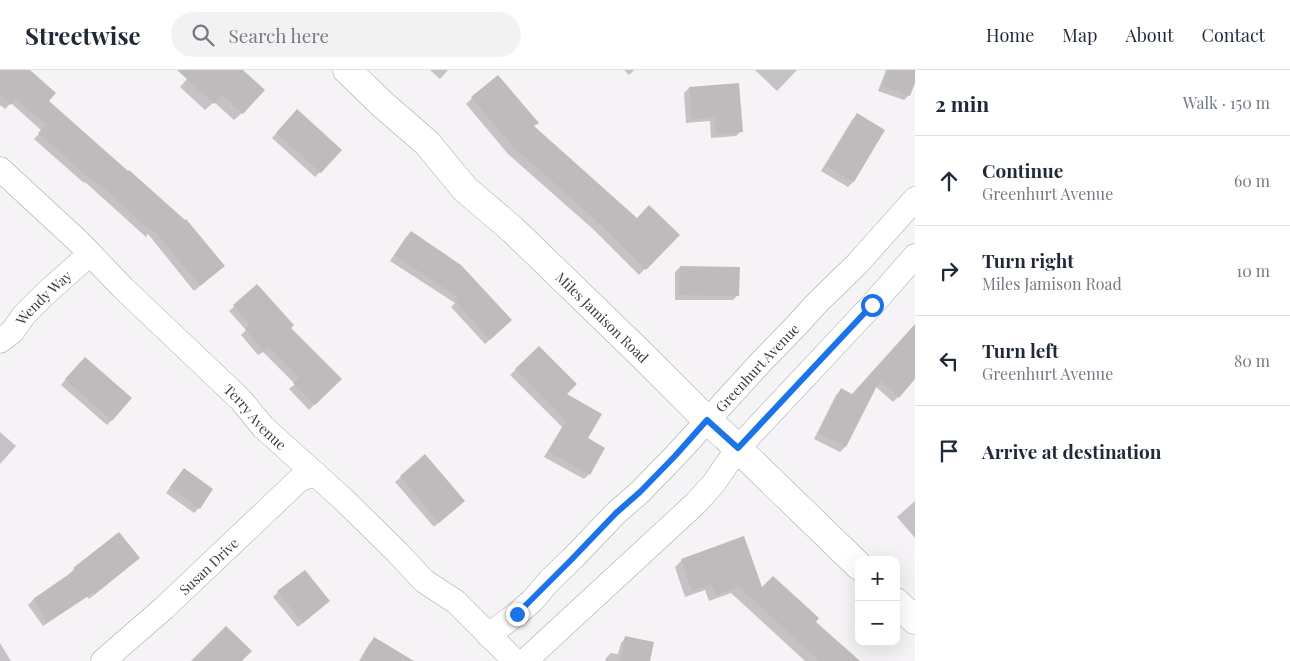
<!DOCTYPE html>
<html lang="en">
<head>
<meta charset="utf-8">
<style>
  :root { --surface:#fff; --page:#f2f2f3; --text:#1f2937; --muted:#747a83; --line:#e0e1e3 }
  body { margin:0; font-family:"Playfair Display",serif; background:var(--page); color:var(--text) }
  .controls { position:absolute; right:15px; bottom:15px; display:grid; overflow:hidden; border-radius:10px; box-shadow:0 5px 20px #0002 }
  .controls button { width:45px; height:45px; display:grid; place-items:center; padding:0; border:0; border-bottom:1px solid var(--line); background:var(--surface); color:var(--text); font:25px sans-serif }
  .stop { position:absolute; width:15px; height:15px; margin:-11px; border:4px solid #1a73e8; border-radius:50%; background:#fff }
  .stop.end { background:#1a73e8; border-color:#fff; box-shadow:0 1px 5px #0008 }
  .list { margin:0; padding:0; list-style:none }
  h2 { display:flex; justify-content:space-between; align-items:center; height:65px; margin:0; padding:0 20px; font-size:21px }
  h2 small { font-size:16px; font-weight:400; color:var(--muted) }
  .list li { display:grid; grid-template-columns:32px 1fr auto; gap:15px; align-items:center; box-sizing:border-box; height:90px; padding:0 20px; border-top:1px solid var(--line) }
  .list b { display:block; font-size:19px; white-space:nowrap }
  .list p { margin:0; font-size:16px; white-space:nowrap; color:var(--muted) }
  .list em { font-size:16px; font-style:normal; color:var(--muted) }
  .icon { flex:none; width:28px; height:28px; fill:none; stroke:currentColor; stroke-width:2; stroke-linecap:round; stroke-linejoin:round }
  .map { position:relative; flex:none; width:915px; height:591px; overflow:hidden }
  header { display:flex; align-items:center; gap:30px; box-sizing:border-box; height:70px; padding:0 25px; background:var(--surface); border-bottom:1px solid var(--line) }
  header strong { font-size:24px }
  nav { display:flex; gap:28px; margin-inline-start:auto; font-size:18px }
  .search { width:350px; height:45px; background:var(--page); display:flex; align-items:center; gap:12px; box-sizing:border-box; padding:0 18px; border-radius:28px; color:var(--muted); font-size:19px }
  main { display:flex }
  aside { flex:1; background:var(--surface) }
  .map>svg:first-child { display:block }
  .shadow { fill:#0003 }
  .building { fill:#bfbbbd }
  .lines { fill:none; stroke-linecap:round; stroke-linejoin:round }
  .minor-casing { stroke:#a8a6a9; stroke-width:25 }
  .secondary-casing { stroke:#a8a6a9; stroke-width:29 }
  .minor { stroke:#fff; stroke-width:24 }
  .secondary { stroke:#fff; stroke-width:28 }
  .route { stroke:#1a73e8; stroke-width:6 }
  .labels { text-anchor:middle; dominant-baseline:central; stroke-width:4; stroke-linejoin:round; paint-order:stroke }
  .street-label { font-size:14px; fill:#3b3a3b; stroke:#fff }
</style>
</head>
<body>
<header>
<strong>Streetwise</strong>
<div class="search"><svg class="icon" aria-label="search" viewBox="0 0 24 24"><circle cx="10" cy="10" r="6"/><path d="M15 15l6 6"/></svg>Search here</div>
<nav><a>Home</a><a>Map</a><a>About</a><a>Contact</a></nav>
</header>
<main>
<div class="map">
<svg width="915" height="591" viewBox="0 0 915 591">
  <rect width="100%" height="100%" fill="#f6f3f6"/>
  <g class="shadow">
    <polygon points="0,0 28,0 47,31 218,201 194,221 148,164 146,167 85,112 84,113 34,69 42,61 11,33 5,39 0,35"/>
    <polygon points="195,0 241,0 242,43 234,50 214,32 205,40 180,17"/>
    <polygon points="430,0 448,0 440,9"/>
    <polygon points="624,0 634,0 629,5"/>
    <polygon points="755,0 797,0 777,21"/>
    <polygon points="886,0 915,0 915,9 909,25 904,30 878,21"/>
    <polygon points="689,18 741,61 736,66 711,68 710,51 686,53 684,23"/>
    <polygon points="472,28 533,57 637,149 678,165 639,205 594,160 508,84 466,34"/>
    <polygon points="857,45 883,60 853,112 848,117 821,101 852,50"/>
    <polygon points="292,46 320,102 315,107 272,68"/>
    <polygon points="411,162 506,255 485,274 451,237 455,233 390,191 406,167"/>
    <polygon points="680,197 738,225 733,230 675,230 675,202"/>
    <polygon points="257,216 289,258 340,309 309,340 289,319 295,314 263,282 258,285 241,265 246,260 229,241"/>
    <polygon points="915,256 915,307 898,327 893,332 875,316 845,377 840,382 814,369 836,325 841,320 852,325"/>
    <polygon points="539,277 565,325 586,369 589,404 584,409 544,387 562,357 510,305"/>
    <polygon points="80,293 112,350 107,355 61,315"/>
    <polygon points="0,362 16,376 0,394"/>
    <polygon points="425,386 458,436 434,457 395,412"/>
    <polygon points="179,405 199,438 194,443 166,423"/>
    <polygon points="915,431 915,468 897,447"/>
    <polygon points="682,490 762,519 814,552 858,591 805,591 731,523 709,531 705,520 685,527 675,497"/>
    <polygon points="133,493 89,529 87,527 43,556 28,535 33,530 70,505 69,504 74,499"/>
    <polygon points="278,522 329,531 298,557 273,527"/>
    <polygon points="626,567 649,591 605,591 606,588 611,583 618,584 621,573"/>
    <polygon points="374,569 404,591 359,591 369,574"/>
    <polygon points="0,573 11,591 0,591"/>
  </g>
  <g class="building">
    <polygon points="0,0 30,0 56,23 49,31 128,101 129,100 185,150 186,149 225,196 200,216 154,160 152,162 91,107 90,109 38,63 46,55 16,29 11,35 0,25"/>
    <polygon points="177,0 243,0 265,20 243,44 222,25 214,34"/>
    <polygon points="888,0 915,0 915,13 910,26 882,16"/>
    <polygon points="498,5 539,53 534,56 637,148 649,135 680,165 646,200 587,142 514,78 471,27"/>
    <polygon points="739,13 743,62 716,64 715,47 691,49 689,17"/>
    <polygon points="297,39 342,80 321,103 276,63"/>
    <polygon points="857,43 885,60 854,112 826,96"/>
    <polygon points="411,161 461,195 512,250 490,270 455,231 459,228 394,185"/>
    <polygon points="680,196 740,197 739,226 679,225"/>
    <polygon points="257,214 294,255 291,258 342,309 315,335 293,313 299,308 268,277 264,281 245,259 250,255 233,235"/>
    <polygon points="915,254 915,309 899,328 880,310 846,377 818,363 841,318 852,324"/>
    <polygon points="539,276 577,314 567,324 602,344 588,368 605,378 590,405 549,382 566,351 515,299"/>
    <polygon points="85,287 132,328 112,351 65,309"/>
    <polygon points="425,384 465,431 439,453 400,406"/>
    <polygon points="184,398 213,419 200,439 170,417"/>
    <polygon points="119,462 140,488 94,525 93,522 48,552 33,529 75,500 73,498"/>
    <polygon points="744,466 762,517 773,506 819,548 816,552 860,591 819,591 739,517 716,525 711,514 692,521 681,489"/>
    <polygon points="305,500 330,531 303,553 277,521"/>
    <polygon points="226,556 252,581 242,591 191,591"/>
    <polygon points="625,566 654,572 650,591 620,591"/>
    <polygon points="374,567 414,591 360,591"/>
  </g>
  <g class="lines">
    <defs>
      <g id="minor">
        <path id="s1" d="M0,99L79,172L123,218L241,330L263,357L343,429L397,482L424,511L456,532L515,591"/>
        <path id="s2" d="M0,271L12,262L24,245L46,223L90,184"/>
        <path id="s3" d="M488,565L517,544L533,530L550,510L572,489L616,443L640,422L675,386L762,291L796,256L816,234L858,193L915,129"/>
        <path id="s4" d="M103,591L164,538L300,409L316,404"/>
        <polyline points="525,591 696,433 714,413 738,378 872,235 915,186"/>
      </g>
      <g id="secondary">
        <path id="s5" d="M347,0L381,33L427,73L465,119L513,160L642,285L707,350L726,367L859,496"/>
        <polyline points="896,532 915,550"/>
      </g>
    </defs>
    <use href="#minor" class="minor-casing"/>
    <use href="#secondary" class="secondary-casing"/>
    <use href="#minor" class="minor"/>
    <use href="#secondary" class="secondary"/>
  </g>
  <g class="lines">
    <polyline class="route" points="517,544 572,489 616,443 640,422 675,386 707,350 738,378 872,235"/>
  </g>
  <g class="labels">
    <g class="street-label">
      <text stroke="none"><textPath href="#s2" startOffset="62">Wendy Way</textPath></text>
      <text stroke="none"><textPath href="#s5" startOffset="356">Miles Jamison Road</textPath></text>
      <text stroke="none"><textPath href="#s3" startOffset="380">Greenhurt Avenue</textPath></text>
      <text stroke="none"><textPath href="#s1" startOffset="356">Terry Avenue</textPath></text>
      <text stroke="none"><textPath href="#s4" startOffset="142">Susan Drive</textPath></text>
    </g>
  </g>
</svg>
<div class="controls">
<button>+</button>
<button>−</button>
</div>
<div class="stop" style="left:872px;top:235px"></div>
<div class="stop end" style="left:517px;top:544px"></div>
</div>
<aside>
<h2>2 min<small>Walk · 150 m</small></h2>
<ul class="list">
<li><svg class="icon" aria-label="ahead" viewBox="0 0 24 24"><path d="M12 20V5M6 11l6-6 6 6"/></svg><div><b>Continue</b><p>Greenhurt Avenue</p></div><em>60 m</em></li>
<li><svg class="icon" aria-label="right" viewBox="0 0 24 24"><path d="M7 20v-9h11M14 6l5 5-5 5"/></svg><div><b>Turn right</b><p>Miles Jamison Road</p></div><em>10 m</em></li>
<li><svg class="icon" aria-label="left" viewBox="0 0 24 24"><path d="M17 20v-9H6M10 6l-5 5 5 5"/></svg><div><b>Turn left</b><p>Greenhurt Avenue</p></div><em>80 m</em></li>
<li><svg class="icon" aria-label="arrive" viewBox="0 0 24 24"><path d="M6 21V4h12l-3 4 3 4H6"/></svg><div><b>Arrive at destination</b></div></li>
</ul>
</aside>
</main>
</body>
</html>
